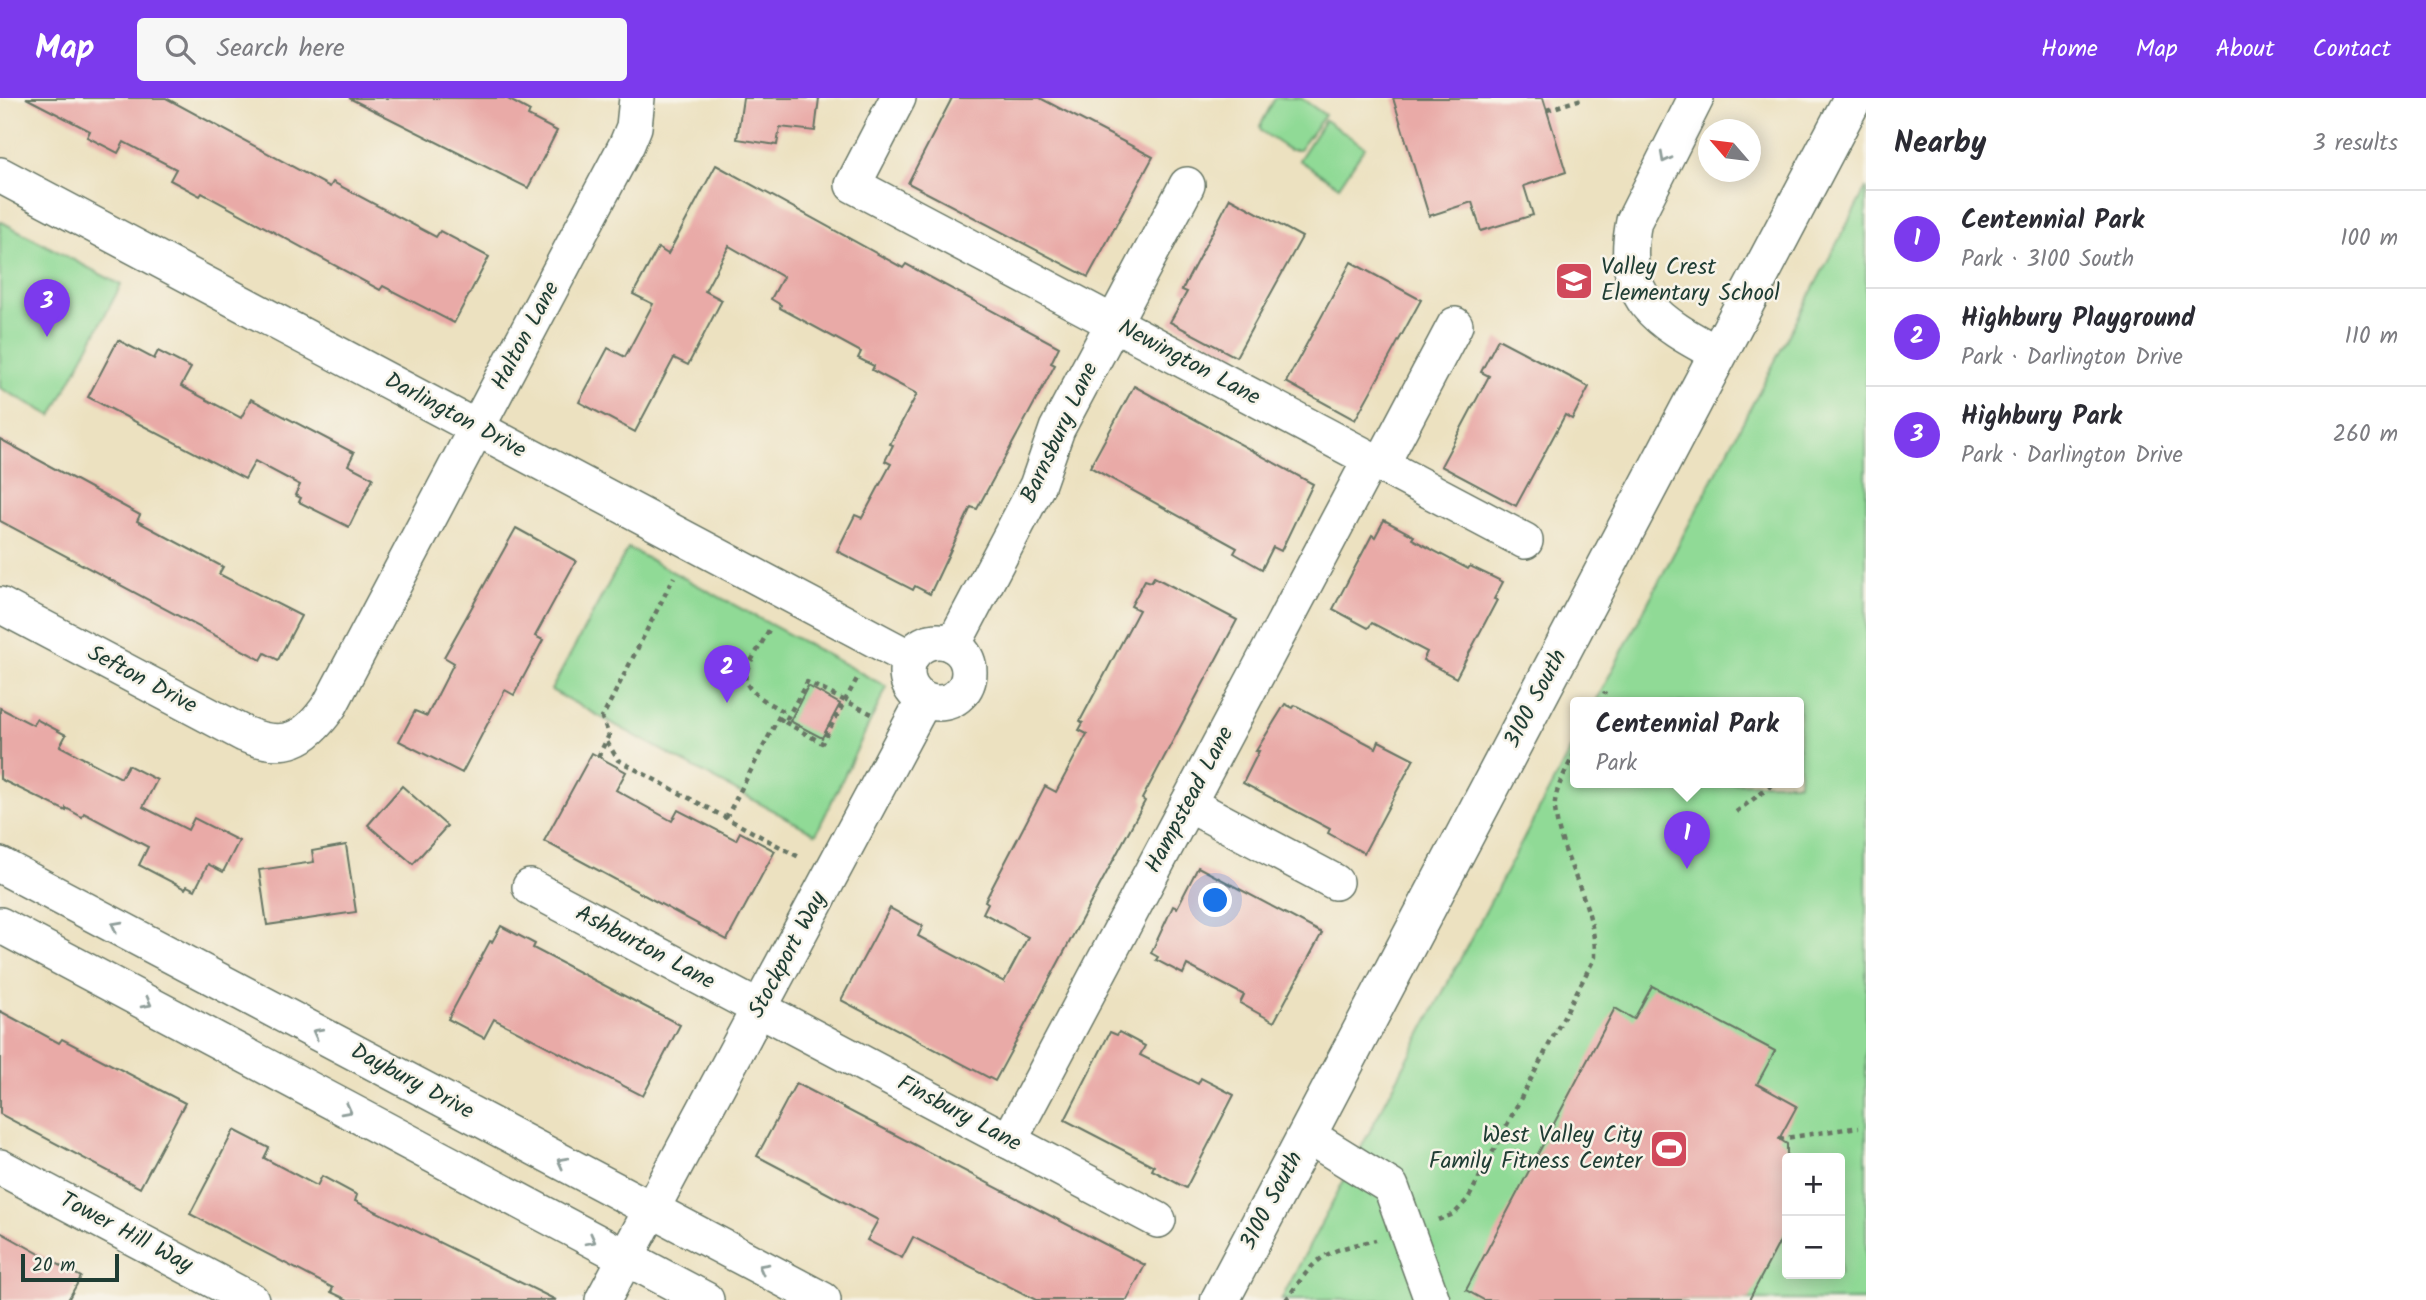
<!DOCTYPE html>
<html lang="en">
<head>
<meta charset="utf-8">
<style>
  :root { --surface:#fff; --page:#f7f7f7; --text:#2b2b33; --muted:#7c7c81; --line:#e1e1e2; --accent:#7c3aed }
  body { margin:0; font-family:Kalam,sans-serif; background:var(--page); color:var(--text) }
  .controls { position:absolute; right:21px; bottom:21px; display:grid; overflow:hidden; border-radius:7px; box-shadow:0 4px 18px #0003 }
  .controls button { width:63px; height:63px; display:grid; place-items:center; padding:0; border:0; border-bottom:2px solid var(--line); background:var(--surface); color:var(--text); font:35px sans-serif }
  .compass { position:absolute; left:1698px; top:21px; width:63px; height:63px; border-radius:50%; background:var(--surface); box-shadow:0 4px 18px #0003; rotate:298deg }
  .scale { position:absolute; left:21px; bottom:18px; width:98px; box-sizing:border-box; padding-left:7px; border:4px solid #1f3d34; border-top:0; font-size:19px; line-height:24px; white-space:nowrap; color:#1f3d34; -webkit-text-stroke:5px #f7f3e8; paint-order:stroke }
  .you { position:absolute; left:1216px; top:803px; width:24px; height:24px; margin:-18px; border:5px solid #fff; border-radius:50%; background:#1a73e8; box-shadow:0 0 0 10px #1a73e833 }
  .badge { display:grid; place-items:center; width:46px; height:46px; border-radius:50%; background:var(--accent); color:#fff; font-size:23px; font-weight:700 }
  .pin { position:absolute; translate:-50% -58px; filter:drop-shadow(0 2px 4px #0008) }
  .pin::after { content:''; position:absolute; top:37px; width:24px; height:21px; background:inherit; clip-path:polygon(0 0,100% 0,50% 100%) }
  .popup { position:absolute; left:1570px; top:599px; width:234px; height:91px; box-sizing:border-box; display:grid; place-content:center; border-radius:7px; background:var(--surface); filter:drop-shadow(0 2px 5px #0005); font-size:23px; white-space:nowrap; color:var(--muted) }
  .popup b { font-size:26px; color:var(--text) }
  .popup::after { content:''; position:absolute; left:50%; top:100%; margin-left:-14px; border:14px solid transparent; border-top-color:var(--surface) }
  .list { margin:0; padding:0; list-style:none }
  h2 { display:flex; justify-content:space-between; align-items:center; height:91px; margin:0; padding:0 28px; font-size:30px }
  h2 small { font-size:23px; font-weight:400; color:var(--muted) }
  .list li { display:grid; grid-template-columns:46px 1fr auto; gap:21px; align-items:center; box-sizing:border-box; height:98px; padding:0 28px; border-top:2px solid var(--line) }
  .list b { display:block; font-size:26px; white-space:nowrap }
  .list p { margin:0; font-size:23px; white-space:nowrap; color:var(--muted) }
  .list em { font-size:23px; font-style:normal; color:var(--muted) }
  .icon { flex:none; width:38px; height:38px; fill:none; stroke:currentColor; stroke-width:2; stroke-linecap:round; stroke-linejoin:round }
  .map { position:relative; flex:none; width:1866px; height:1202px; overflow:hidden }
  header { display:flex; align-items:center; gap:42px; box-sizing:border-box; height:98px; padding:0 35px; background:var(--accent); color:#fff }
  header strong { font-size:33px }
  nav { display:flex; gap:38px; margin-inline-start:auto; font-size:24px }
  .search { width:490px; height:63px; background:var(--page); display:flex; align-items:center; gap:18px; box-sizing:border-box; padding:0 24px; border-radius:7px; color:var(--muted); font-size:26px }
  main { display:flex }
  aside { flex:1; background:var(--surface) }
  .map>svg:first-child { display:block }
  .green { fill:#90da96; stroke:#588c65; stroke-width:2; fill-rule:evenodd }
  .building { fill:#e9aaa7 }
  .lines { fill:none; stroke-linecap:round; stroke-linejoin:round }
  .minor-casing { stroke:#677665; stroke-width:38 }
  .major-casing { stroke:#677665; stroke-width:41 }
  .path { stroke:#677665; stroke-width:4.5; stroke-dasharray:5 5; stroke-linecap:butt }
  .minor { stroke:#fff; stroke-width:35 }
  .major { stroke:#fff; stroke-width:38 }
  .oneway { stroke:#8f9e9a }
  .labels { text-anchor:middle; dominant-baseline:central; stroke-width:5; stroke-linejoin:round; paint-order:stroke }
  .poi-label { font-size:23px; fill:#1f3d34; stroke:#f7f3e8; text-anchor:start }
  .street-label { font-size:23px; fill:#1f3d34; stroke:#f7f3e8 }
</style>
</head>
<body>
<header>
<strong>Map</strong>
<div class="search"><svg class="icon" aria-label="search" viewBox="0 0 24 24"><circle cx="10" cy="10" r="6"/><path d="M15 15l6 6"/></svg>Search here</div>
<nav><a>Home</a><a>Map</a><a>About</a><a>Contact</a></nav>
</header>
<main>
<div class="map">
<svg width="1866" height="1202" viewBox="0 0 1866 1202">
  <rect width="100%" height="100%" fill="#f7f3e8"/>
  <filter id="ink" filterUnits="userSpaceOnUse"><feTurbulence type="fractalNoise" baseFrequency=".0143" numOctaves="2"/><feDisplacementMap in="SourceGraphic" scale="14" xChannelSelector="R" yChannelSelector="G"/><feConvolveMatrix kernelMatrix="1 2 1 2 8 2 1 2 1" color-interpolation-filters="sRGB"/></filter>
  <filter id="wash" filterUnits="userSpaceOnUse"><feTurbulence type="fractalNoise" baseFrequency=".00686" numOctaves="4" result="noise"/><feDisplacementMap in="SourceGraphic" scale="28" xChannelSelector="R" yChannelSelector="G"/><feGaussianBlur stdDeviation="1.57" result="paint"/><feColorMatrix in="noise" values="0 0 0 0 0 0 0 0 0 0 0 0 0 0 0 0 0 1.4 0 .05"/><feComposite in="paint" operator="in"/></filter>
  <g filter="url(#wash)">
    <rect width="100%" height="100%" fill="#ece1c0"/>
    <g class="green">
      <polygon points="1275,0 1301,0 1325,17 1299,52 1289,52 1261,33 1260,28"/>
      <polygon points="1325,22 1365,49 1339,88 1299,62"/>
      <path d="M1866,90V1202H1281L1575,643V685H1799V605H1595ZM1787,1060H1840V1176H1787Z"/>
      <polygon points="0,123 121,187 52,318 0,290"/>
      <polygon points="628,450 887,589 816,736 551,592"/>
    </g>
    <g id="blocks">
      <g class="building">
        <polygon points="26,0 166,0 330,89 333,84 436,139 440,133 489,159 454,225 383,188 380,192 202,95 200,98 170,82 176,71 124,44 118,55 87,39 90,33"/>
        <polygon points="349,0 506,0 530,13 528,18 557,33 528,90"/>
        <polygon points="743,0 819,0 815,33 780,29 777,47 737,41"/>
        <polygon points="952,0 1040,0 1153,59 1088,179 908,85"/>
        <polygon points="1393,0 1543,0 1566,74 1524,88 1533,117 1481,133 1472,104 1429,118"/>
        <polygon points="716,67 903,170 906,166 1059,249 1051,265 1055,267 977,411 971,409 930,496 915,488 913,492 837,453 855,417 862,420 891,366 885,363 893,347 890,346 917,296 872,272 874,268 858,260 861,254 780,210 781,207 771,201 783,179 729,148 705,193 722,202 688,267 674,260 635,334 579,304 608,250 625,259 653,206 633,196 658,150 668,156"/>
        <polygon points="1230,100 1302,139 1236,259 1170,224 1187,194 1182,192"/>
        <polygon points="1351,164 1421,202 1355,322 1286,284"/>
        <polygon points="1498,241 1589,289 1572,321 1565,317 1516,408 1441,368 1489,278 1481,274"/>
        <polygon points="118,242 154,261 158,253 191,270 181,288 241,320 251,301 354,355 348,367 373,380 349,429 299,404 301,400 295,397 300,387 255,363 245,381 88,299"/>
        <polygon points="1134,288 1313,386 1281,453 1273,449 1262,471 1234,455 1237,450 1090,369"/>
        <polygon points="0,341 140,417 137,423 223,469 219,476 301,518 278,562 265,555 261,562 0,423"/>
        <polygon points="1384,422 1414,438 1412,441 1468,471 1470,468 1503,484 1494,501 1497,502 1456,580 1423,562 1427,554 1372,525 1368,530 1333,511 1372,437 1375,439"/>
        <polygon points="516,430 576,463 535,538 543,542 514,597 505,592 462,675 399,643 415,613 427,618 454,565 444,559"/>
        <polygon points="1154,479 1237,522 1142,701 1145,703 995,983 841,902 890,810 923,828 918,838 1004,884 1028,839 983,815 988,805 985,803 1045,688 1056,694 1087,636 1079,632 1083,625 1080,623 1139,512 1131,508 1145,482 1151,484"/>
        <polygon points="808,588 840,606 822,640 790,623"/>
        <polygon points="1285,606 1293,610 1295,607 1376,650 1379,643 1414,661 1364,755 1328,735 1330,731 1243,685 1259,653 1256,653"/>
        <polygon points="0,610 33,627 36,621 66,637 60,648 121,680 128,667 157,682 143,709 188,732 194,720 239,743 223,774 208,766 195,792 187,788 185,791 139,767 148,749 84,715 82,719 66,710 66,713 0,681"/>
        <polygon points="592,655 626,674 616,692 672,723 678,712 736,742 740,734 775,753 727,842 544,743"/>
        <polygon points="402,688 447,728 413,766 368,727"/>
        <polygon points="346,747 356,814 267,827 259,772 314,764 312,753"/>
        <polygon points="1198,769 1322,835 1274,924 1240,905 1244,897 1187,867 1183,876 1156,862 1158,859 1151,855 1173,808 1177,810"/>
        <polygon points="501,828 535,846 533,850 680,927 643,998 494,921 484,940 448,921 490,843 492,844"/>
        <polygon points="1652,888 1775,953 1757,986 1797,1008 1779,1041 1787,1046 1787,1130 1749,1202 1484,1202 1466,1192 1615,910 1634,921"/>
        <polygon points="0,913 59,945 62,941 185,1005 140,1090 0,1016"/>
        <polygon points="1110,934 1117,937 1119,934 1145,948 1140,957 1198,986 1201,980 1234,997 1186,1090 1152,1072 1154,1068 1065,1022"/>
        <polygon points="796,985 1145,1167 1127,1202 1036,1202 913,1139 902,1160 867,1142 878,1122 757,1058"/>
        <polygon points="234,1032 269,1050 264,1060 317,1088 322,1078 357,1097 355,1103 556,1202 348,1202 331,1194 333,1190 190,1116"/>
        <polygon points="0,1134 81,1179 68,1202 0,1202"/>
      </g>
    </g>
  </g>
  <g filter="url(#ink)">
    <use href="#blocks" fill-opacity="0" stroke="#677665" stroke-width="2"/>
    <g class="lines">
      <defs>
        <g id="minor">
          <polyline points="898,0 853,87 1525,443"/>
          <path d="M1696,0L1634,123C1618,201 1658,224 1718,256"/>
          <polyline points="0,77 910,560"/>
          <polyline points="1381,367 1455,227"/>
          <path d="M0,507L244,636C285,653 306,642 330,607L627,46L634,29L637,0"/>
          <circle cx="938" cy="574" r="31"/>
          <polyline points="953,547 1037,388 1057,331 1187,87"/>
          <polyline points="1188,706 1335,784"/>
          <polyline points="0,767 823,1202"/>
          <polyline points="530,789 1158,1122"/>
          <polyline points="0,827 706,1202"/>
          <polyline points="1307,1037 1391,1089 1432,1202"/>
          <polyline points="1009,1043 1371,361"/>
          <polyline points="0,1069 251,1202"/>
          <polyline points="603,1202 924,602"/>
        </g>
        <polyline id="major" points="1220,1202 1853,0"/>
      </defs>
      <use href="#minor" class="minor-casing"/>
      <use href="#major" class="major-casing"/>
      <g class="path">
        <polyline points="1547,12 1585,0"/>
        <polyline points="1600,605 1605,594"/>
        <polyline points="779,620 785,624 807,584 874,617"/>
        <polyline points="785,624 822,645 859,577"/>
        <polyline points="607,644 618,662 799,759"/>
        <polyline points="598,659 609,637 602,620 674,479"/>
        <polyline points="1736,714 1775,685"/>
        <path d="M726,720L782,613C728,582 743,580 769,532"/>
        <polyline points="1779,1041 1859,1029"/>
        <path d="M1438,1122L1454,1116L1468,1101L1595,859C1596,804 1561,764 1555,711C1553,694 1567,670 1575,655"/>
        <path d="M1286,1202C1318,1157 1321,1154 1376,1142"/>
      </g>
      <use href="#minor" class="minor"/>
      <use href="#major" class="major"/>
    </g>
    <defs><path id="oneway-chevron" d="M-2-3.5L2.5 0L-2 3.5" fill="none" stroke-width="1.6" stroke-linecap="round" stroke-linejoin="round" transform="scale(1.75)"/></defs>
    <g class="oneway">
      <use href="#oneway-chevron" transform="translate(1665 60) rotate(118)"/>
      <use href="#oneway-chevron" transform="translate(116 828) rotate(-152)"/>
      <use href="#oneway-chevron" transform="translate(147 905) rotate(28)"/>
      <use href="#oneway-chevron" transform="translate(317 935) rotate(-152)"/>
      <use href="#oneway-chevron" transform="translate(347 1012) rotate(28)"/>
      <use href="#oneway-chevron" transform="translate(562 1064) rotate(-152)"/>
      <use href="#oneway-chevron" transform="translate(591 1142) rotate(28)"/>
      <use href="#oneway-chevron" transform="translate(763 1170) rotate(-152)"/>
    </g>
  </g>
  <defs>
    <symbol id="school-square" viewBox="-11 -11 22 22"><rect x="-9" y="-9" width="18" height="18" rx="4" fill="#d1495b" stroke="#f7f3e8"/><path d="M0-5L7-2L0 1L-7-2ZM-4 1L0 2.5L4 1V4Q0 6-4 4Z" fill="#fff"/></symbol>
    <symbol id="stadium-square" viewBox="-11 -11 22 22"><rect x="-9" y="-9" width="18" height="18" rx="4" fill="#d1495b" stroke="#f7f3e8"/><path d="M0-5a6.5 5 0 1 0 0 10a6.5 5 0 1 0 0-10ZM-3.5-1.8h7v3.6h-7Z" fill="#fff"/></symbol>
  </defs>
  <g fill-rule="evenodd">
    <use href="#school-square" x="1552" y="161" width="44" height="44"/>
    <use href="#stadium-square" x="1647" y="1029" width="44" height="44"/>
  </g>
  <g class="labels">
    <g class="poi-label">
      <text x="1601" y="170">Valley Crest<tspan x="1601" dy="26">Elementary School</tspan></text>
      <text x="1642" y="1038" text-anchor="end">West Valley City<tspan x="1642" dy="26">Family Fitness Center</tspan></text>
    </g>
    <g class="street-label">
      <text transform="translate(526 238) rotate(-62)">Halton Lane</text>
      <text transform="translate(1189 265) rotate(28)">Newington Lane</text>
      <text transform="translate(455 318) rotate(28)">Darlington Drive</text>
      <text transform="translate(1060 335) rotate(-65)">Barnsbury Lane</text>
      <text transform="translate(142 582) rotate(28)">Sefton Drive</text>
      <text transform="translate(1536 601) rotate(-62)">3100 South</text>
      <text transform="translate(1190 702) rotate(-62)">Hampstead Lane</text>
      <text transform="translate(645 850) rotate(28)">Ashburton Lane</text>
      <text transform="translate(788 857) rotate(-62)">Stockport Way</text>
      <text transform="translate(412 984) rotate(28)">Daybury Drive</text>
      <text transform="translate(959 1016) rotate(28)">Finsbury Lane</text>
      <text transform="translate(1272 1103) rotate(-62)">3100 South</text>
      <text transform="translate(126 1135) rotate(28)">Tower Hill Way</text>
    </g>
  </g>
</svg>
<div class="controls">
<button>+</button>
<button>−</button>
</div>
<svg class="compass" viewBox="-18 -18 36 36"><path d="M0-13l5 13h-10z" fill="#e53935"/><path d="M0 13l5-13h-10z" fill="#7c7c81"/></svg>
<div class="scale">20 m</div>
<div class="you"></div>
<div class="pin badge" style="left:1687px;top:771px">1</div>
<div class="popup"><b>Centennial Park</b>Park</div>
<div class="pin badge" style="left:727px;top:605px">2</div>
<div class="pin badge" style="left:47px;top:239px">3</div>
</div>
<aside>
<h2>Nearby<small>3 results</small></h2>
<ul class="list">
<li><span class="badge">1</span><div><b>Centennial Park</b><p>Park · 3100 South</p></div><em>100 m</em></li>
<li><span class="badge">2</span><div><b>Highbury Playground</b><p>Park · Darlington Drive</p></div><em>110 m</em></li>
<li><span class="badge">3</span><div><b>Highbury Park</b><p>Park · Darlington Drive</p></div><em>260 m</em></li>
</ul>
</aside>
</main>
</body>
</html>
